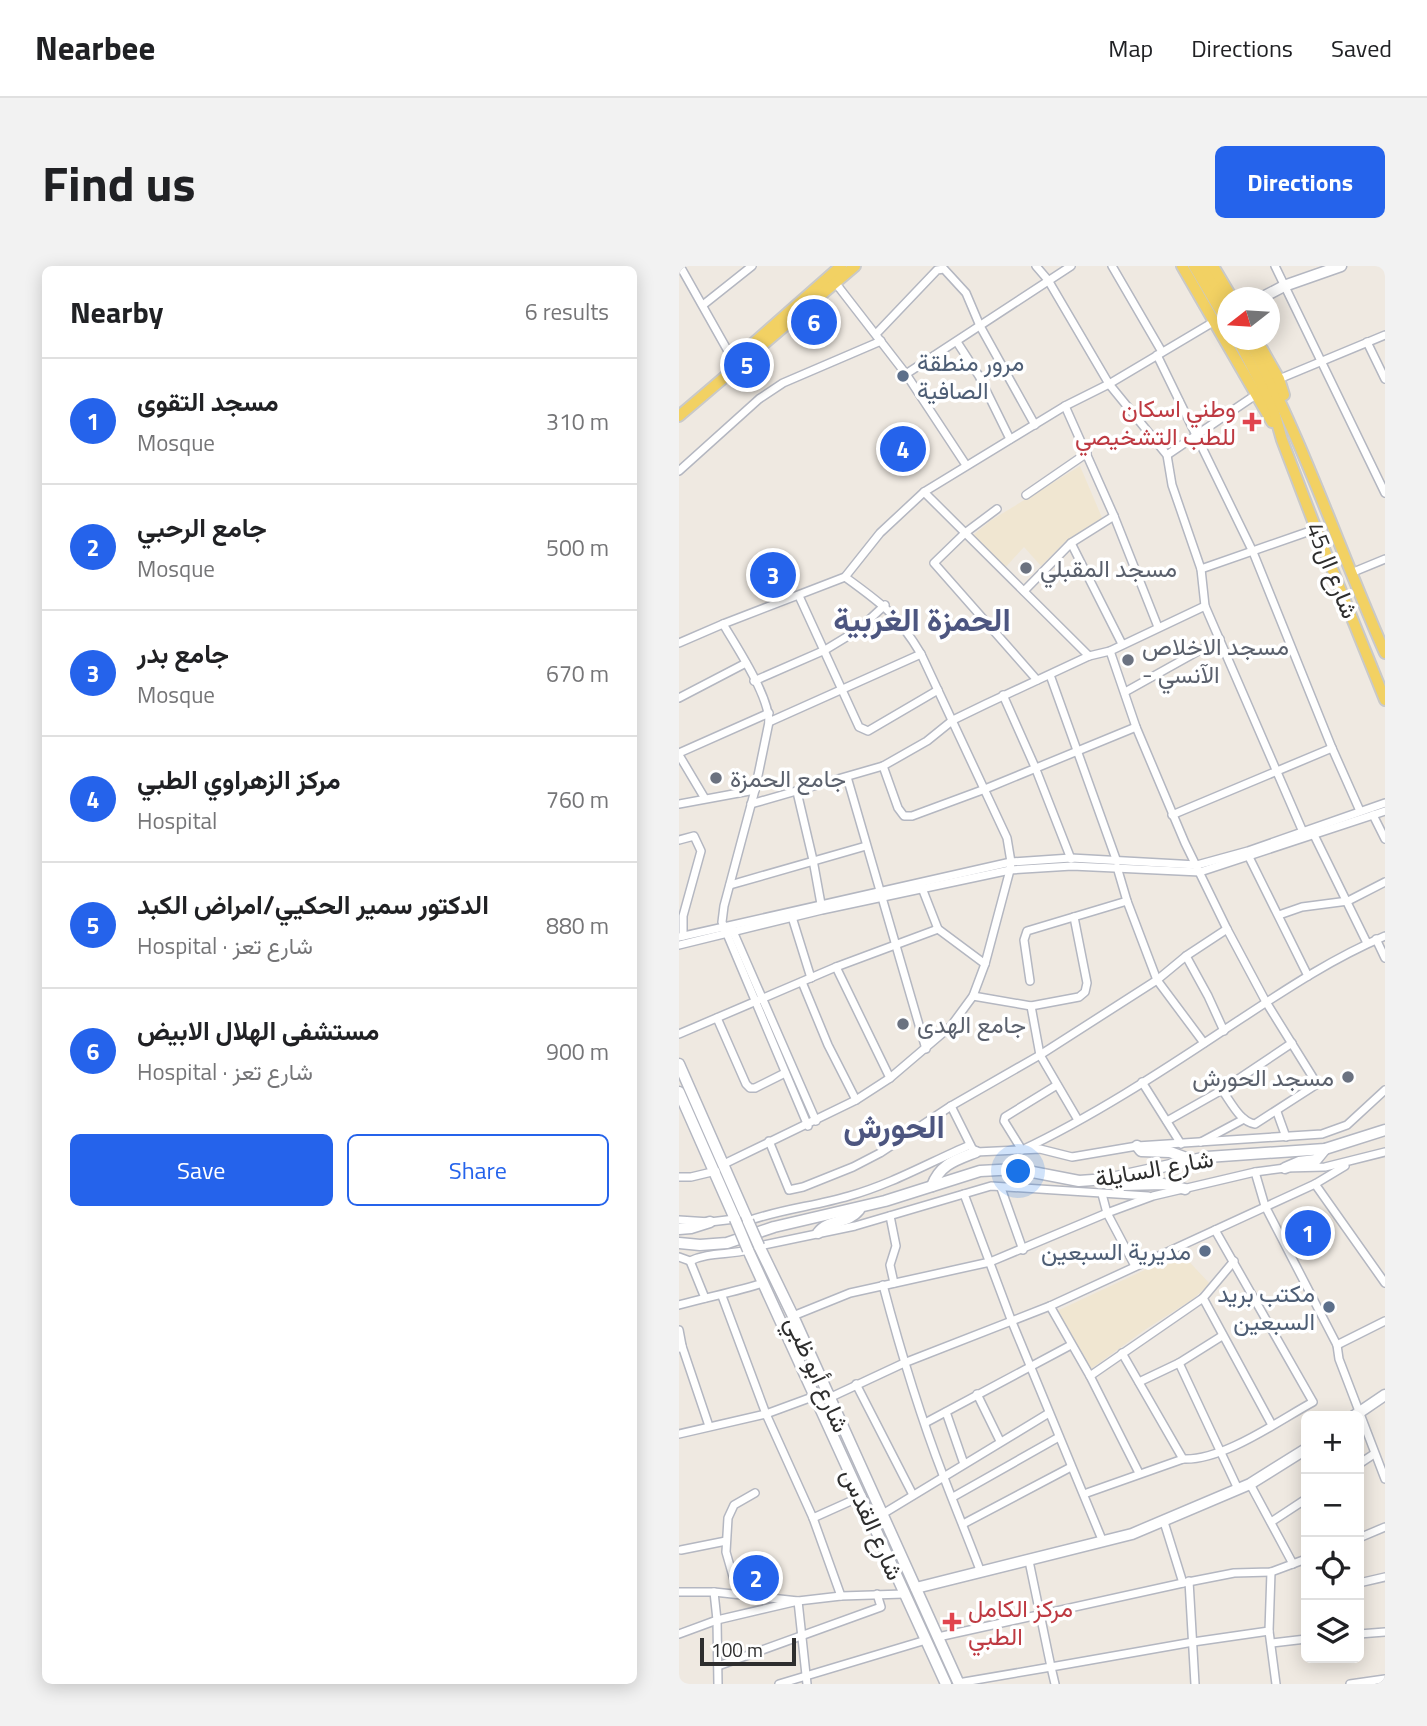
<!DOCTYPE html>
<html lang="en">
<head>
<meta charset="utf-8">
<style>
  :root { --surface:#fff; --page:#f2f2f2; --text:#202124; --muted:#757577; --line:#e0e0e0; --accent:#2563eb }
  body { margin:0; font-family:"Titillium Web",Vazirmatn,sans-serif; background:var(--page); color:var(--text) }
  .controls { position:absolute; right:21px; bottom:21px; display:grid; overflow:hidden; border-radius:10px; box-shadow:0 4px 18px #0003 }
  .controls button { width:63px; height:63px; display:grid; place-items:center; padding:0; border:0; border-bottom:2px solid var(--line); background:var(--surface); color:var(--text); font:35px sans-serif }
  .compass { position:absolute; left:538px; top:21px; width:63px; height:63px; border-radius:50%; background:var(--surface); box-shadow:0 4px 18px #0003; rotate:253deg }
  .scale { position:absolute; left:21px; bottom:18px; width:96px; box-sizing:border-box; padding-left:7px; border:4px solid #2e2e2e; border-top:0; font-size:19px; line-height:24px; white-space:nowrap; color:#2e2e2e; -webkit-text-stroke:5px #fff; paint-order:stroke }
  .you { position:absolute; left:340px; top:906px; width:24px; height:24px; margin:-18px; border:5px solid #fff; border-radius:50%; background:#1a73e8; box-shadow:0 0 0 10px #1a73e833 }
  .badge { display:grid; place-items:center; width:46px; height:46px; border-radius:50%; background:var(--accent); color:#fff; font-size:23px; font-weight:700 }
  .pin { position:absolute; translate:-50% -50%; border:4px solid #fff; box-shadow:0 2px 7px #0006 }
  .list { margin:0; padding:0; list-style:none }
  h2 { display:flex; justify-content:space-between; align-items:center; height:91px; margin:0; padding:0 28px; font-size:30px }
  h2 small { font-size:23px; font-weight:400; color:var(--muted) }
  .list li { display:grid; grid-template-columns:46px 1fr auto; gap:21px; align-items:center; box-sizing:border-box; height:126px; padding:0 28px; border-top:2px solid var(--line) }
  .list b { display:block; font-size:26px; white-space:nowrap }
  .list p { margin:0; font-size:23px; white-space:nowrap; color:var(--muted) }
  .list em { font-size:23px; font-style:normal; color:var(--muted) }
  .actions { display:flex; gap:14px; padding:21px 28px }
  .actions a { flex:1; padding:16px 0; border:2px solid var(--accent); border-radius:10px; text-align:center; font-size:24px; color:var(--accent) }
  .actions .main { background:var(--accent); color:#fff }
  .icon { flex:none; width:38px; height:38px; fill:none; stroke:currentColor; stroke-width:2; stroke-linecap:round; stroke-linejoin:round }
  .map { position:relative; flex:none; width:706px; height:1418px; overflow:hidden; border-radius:10px }
  header { display:flex; align-items:center; gap:42px; box-sizing:border-box; height:98px; padding:0 35px; background:var(--surface); border-bottom:2px solid var(--line) }
  header strong { font-size:33px }
  nav { display:flex; gap:38px; margin-inline-start:auto; font-size:24px }
  .intro { display:flex; align-items:center; justify-content:space-between; box-sizing:border-box; height:168px; padding:0 42px }
  h1 { margin:0; font-size:49px }
  .button { padding:18px 32px; border-radius:10px; background:var(--accent); color:#fff; font-size:24px; font-weight:700 }
  main { display:flex; gap:42px; padding:0 42px }
  aside { flex:1; background:var(--surface); border-radius:10px; box-shadow:0 4px 18px #0003 }
  .map>svg:first-child { display:block }
  .education { fill:#f0e6d1 }
  .lines { fill:none; stroke-linecap:round; stroke-linejoin:round }
  .street-casing { stroke:#b4b7c1; stroke-width:10 }
  .secondary-casing { stroke:#b4b7c1; stroke-width:13 }
  .primary-casing { stroke:#c9c9c9; stroke-width:14 }
  .street { stroke:#fff; stroke-width:7 }
  .secondary { stroke:#fff; stroke-width:10 }
  .primary { stroke:#f2d163; stroke-width:10 }
  .secondary-bridge-casing { stroke:#b4b7c1; stroke-width:13; stroke-linecap:butt }
  .secondary-bridge { stroke:#fff; stroke-width:10 }
  .service-dot { fill:#5c6f8a; stroke:#fff; stroke-width:2.5 }
  .health-dot { fill:#e0444e; stroke:#fff; stroke-width:2.5 }
  .worship-dot { fill:#6b7280; stroke:#fff; stroke-width:2.5 }
  .labels { text-anchor:middle; dominant-baseline:central; stroke-width:7; stroke-linejoin:round; paint-order:stroke }
  .service-label { font-size:24px; fill:#4e5e75; stroke:#fff; text-anchor:end }
  .health-label { font-size:24px; fill:#be3a42; stroke:#fff; text-anchor:end }
  .worship-label { font-size:24px; fill:#5b616d; stroke:#fff; text-anchor:start }
  .street-label { font-size:24px; fill:#2e2e2e; stroke:#fff }
  .district-label { font-size:32px; font-weight:bold; fill:#4d5680; stroke:#fff }
</style>
</head>
<body>
<header>
<strong>Nearbee</strong>
<nav><a>Map</a><a>Directions</a><a>Saved</a></nav>
</header>
<div class="intro"><h1>Find us</h1><a class="button">Directions</a></div>
<main>
<aside>
<h2>Nearby<small>6 results</small></h2>
<ul class="list">
<li><span class="badge">1</span><div><b>مسجد التقوى</b><p>Mosque</p></div><em>310 m</em></li>
<li><span class="badge">2</span><div><b>جامع الرحبي</b><p>Mosque</p></div><em>500 m</em></li>
<li><span class="badge">3</span><div><b>جامع بدر</b><p>Mosque</p></div><em>670 m</em></li>
<li><span class="badge">4</span><div><b>مركز الزهراوي الطبي</b><p>Hospital</p></div><em>760 m</em></li>
<li><span class="badge">5</span><div><b>الدكتور سمير الحكيي/امراض الكبد</b><p>Hospital · شارع تعز</p></div><em>880 m</em></li>
<li><span class="badge">6</span><div><b>مستشفى الهلال الابيض</b><p>Hospital · شارع تعز</p></div><em>900 m</em></li>
</ul>
<div class="actions"><a class="main">Save</a><a>Share</a></div>
</aside>
<div class="map">
<svg width="706" height="1418" viewBox="0 0 706 1418">
  <rect width="100%" height="100%" fill="#efe9e1"/>
  <g class="education">
    <polygon points="401,200 424,254 387,275 362,300 345,281 325,303 292,271 311,255"/>
    <polygon points="502,987 531,1018 514,1033 467,1063 412,1103 378,1045"/>
  </g>
  <g class="lines">
    <defs>
      <g id="street">
        <polyline points="1,0 54,94"/>
        <polyline points="357,0 369,14 430,118 488,189 493,219 522,303 526,340 624,566"/>
        <polyline points="433,0 483,86"/>
        <polyline points="596,0 706,227"/>
        <polyline points="155,15 227,108 287,199"/>
        <polyline points="24,39 73,0"/>
        <polyline points="197,68 258,4 265,3 287,27 301,60 356,159"/>
        <polyline points="278,76 300,110 331,173"/>
        <polyline points="688,76 706,113"/>
        <polyline points="478,89 574,286 653,482 681,545"/>
        <polyline points="227,108 392,0"/>
        <polyline points="600,113 706,69"/>
        <polyline points="386,140 435,250 479,361"/>
        <polyline points="488,189 578,128"/>
        <polyline points="0,205 80,133 104,117 202,75"/>
        <polyline points="245,226 410,390"/>
        <polyline points="347,229 408,187"/>
        <polyline points="318,243 286,267 255,297 358,414"/>
        <polyline points="392,277 443,378"/>
        <polyline points="522,303 637,263"/>
        <polyline points="672,307 706,293"/>
        <polyline points="345,325 392,277 435,250"/>
        <polyline points="120,330 180,461 189,465 259,424"/>
        <path d="M44,358C58,381 90,430 90,456L76,524L45,640L43,656L129,860"/>
        <polyline points="0,377 44,358 166,311 201,267 245,226 386,140 430,118 536,55"/>
        <path d="M431,385L457,461L506,577L548,663L587,736L638,818L576,858C561,856 552,836 543,824"/>
        <polyline points="371,409 437,593"/>
        <polyline points="75,415 146,384 179,364 206,339"/>
        <polyline points="446,426 541,373"/>
        <polyline points="324,429 356,501 392,593"/>
        <polyline points="0,432 67,397"/>
        <polyline points="90,456 242,388"/>
        <polyline points="0,487 90,447"/>
        <polyline points="0,489 25,531"/>
        <polyline points="204,500 219,542 225,550 233,550 306,523 457,461"/>
        <polyline points="168,511 247,783"/>
        <polyline points="118,526 134,594 142,638"/>
        <polyline points="0,538 76,524"/>
        <polyline points="72,538 204,500 248,475 274,454 307,438 410,390 431,385 526,340"/>
        <polyline points="493,549 653,482"/>
        <polyline points="694,549 706,573"/>
        <polyline points="635,569 688,677"/>
        <polyline points="0,574 15,570 22,585 4,650 4,670"/>
        <polyline points="570,591 629,710"/>
        <polyline points="438,601 448,635 478,714 525,777"/>
        <polyline points="51,619 187,580"/>
        <polyline points="243,622 259,663 306,698"/>
        <polyline points="600,649 623,641 669,635 706,616"/>
        <polyline points="113,651 132,712"/>
        <polyline points="53,663 137,855"/>
        <polyline points="0,671 332,596 392,592 518,599 569,585 706,537"/>
        <polyline points="697,673 706,692"/>
        <polyline points="0,679 143,644 331,604 393,600 521,606 706,545"/>
        <polyline points="507,690 529,730 545,765"/>
        <polyline points="157,701 211,812"/>
        <polyline points="351,715 345,674 348,665 448,635"/>
        <polyline points="123,716 149,779 177,834"/>
        <polyline points="294,730 352,740 400,731 406,726 408,717 395,651"/>
        <polyline points="352,740 361,789 399,854"/>
        <polyline points="38,752 67,818 71,822 76,822 106,807"/>
        <polyline points="0,768 157,701 259,663"/>
        <polyline points="463,816 502,878"/>
        <path d="M378,819L326,851L325,855L343,884C411,852 482,806 545,764C597,730 649,694 706,670"/>
        <polyline points="272,840 293,882 297,886 361,883 393,891 458,880 643,868 668,859 706,824"/>
        <polyline points="598,846 607,871"/>
        <polyline points="488,855 543,824 613,777"/>
        <polyline points="90,875 110,924 124,921 174,901 201,887 272,840 361,789 478,714 507,690 548,663"/>
        <polyline points="522,876 565,853"/>
        <path d="M45,898L177,834L211,812L272,760L294,730L306,698L331,604L332,596L328,572L242,388C219,349 202,337 166,311"/>
        <polyline points="576,906 586,940 658,1079 660,1093 706,1213"/>
        <polyline points="0,911 12,911 37,905"/>
        <polyline points="636,918 706,1017"/>
        <polyline points="322,922 344,984"/>
        <polyline points="285,928 333,1056 424,1276"/>
        <polyline points="423,928 428,947 456,1000"/>
        <polyline points="211,950 217,980 211,999 215,1017"/>
        <polyline points="0,954 31,956 56,953"/>
        <path d="M69,955C102,943 137,940 170,930C213,918 251,896 291,879"/>
        <polyline points="80,980 176,960 312,920 469,930"/>
        <path d="M0,991L11,995C29,986 50,989 69,984"/>
        <polyline points="11,995 26,1032"/>
        <path d="M204,1019C221,1083 240,1147 264,1209C276,1241 289,1272 301,1304"/>
        <polyline points="43,1030 87,1148 134,1252 162,1330"/>
        <polyline points="524,1032 593,1159"/>
        <path d="M0,1039C28,1031 56,1026 84,1017"/>
        <polyline points="371,1040 411,1110 460,1207"/>
        <polyline points="114,1050 171,1027 311,996 428,947 474,930 576,906 606,902 646,901 706,886"/>
        <polyline points="0,1064 3,1080"/>
        <polyline points="658,1079 706,1055"/>
        <polyline points="0,1082 3,1080 30,1160"/>
        <polyline points="443,1087 504,1193"/>
        <polyline points="500,1097 559,1223"/>
        <polyline points="411,1110 524,1032 555,995"/>
        <polyline points="460,1116 500,1097 543,1070"/>
        <polyline points="177,1118 234,1229"/>
        <polyline points="298,1128 321,1175"/>
        <polyline points="150,1132 225,1097 371,1040 636,918 666,900"/>
        <polyline points="267,1146 285,1198"/>
        <polyline points="246,1157 392,1079"/>
        <polyline points="0,1168 87,1148 136,1130"/>
        <polyline points="680,1198 695,1188"/>
        <polyline points="571,1218 614,1298"/>
        <path d="M405,1228L504,1193C544,1195 599,1155 634,1136L536,964"/>
        <polyline points="274,1231 380,1171"/>
        <polyline points="202,1249 370,1147"/>
        <polyline points="134,1252 183,1230"/>
        <polyline points="485,1256 504,1317"/>
        <polyline points="592,1256 627,1233"/>
        <polyline points="284,1258 392,1201"/>
        <polyline points="680,1272 706,1261"/>
        <polyline points="2,1284 47,1275"/>
        <polyline points="592,1306 590,1365 597,1418"/>
        <polyline points="510,1315 516,1418"/>
        <polyline points="680,1317 706,1311"/>
        <polyline points="0,1326 35,1326 119,1335 162,1330 225,1328"/>
        <polyline points="35,1326 38,1354 39,1418"/>
        <polyline points="59,1328 47,1286 49,1252 55,1239 76,1227"/>
        <polyline points="0,1368 38,1354 119,1335 128,1418"/>
        <polyline points="680,1368 706,1366"/>
        <polyline points="259,1371 504,1317 555,1307 592,1306 627,1293"/>
        <polyline points="593,1377 627,1373"/>
        <polyline points="39,1400 202,1341 198,1328"/>
        <polyline points="279,1417 372,1401 350,1295"/>
        <polyline points="100,1418 247,1374"/>
        <polyline points="376,1418 372,1401 514,1376 590,1365"/>
        <polyline points="671,1418 706,1413"/>
      </g>
      <g id="secondary">
        <polyline points="582,32 605,20 662,0"/>
        <polyline points="0,798 69,955"/>
        <polyline points="0,826 56,953"/>
        <polyline points="458,880 462,885 491,886 513,894"/>
        <polyline points="606,902 620,896 637,894 646,883"/>
        <polyline points="428,913 443,919 485,918 506,923"/>
        <path d="M253,920C261,898 277,894 297,886"/>
        <polyline points="0,963 12,962 31,956"/>
        <path d="M139,967C149,953 169,958 180,944"/>
        <polyline points="0,977 21,979 48,977 95,961 206,935 301,905 338,903 400,915 428,913 528,891 646,883 706,864"/>
        <polyline points="80,980 114,1050 280,1418"/>
        <polyline points="69,984 267,1418"/>
        <polyline points="675,1150 706,1129"/>
        <polyline points="237,1322 453,1268 571,1218 627,1183"/>
      </g>
      <g id="primary">
        <polyline points="503,0 593,156"/>
        <polyline points="515,0 548,56"/>
        <polyline points="525,0 548,38"/>
        <polyline points="534,0 553,32"/>
        <polyline points="559,74 593,139 603,174 637,263 706,434"/>
        <path d="M570,74C624,174 660,283 706,387"/>
        <polyline points="583,83 600,113 605,129"/>
        <polyline points="61,89 162,0"/>
        <polyline points="0,150 176,0"/>
      </g>
    </defs>
    <use href="#street" class="street-casing"/>
    <use href="#secondary" class="secondary-casing"/>
    <use href="#primary" class="primary-casing"/>
    <use href="#street" class="street"/>
    <use href="#secondary" class="secondary"/>
    <use href="#primary" class="primary"/>
    <defs>
      <g id="secondary-bridge">
        <polyline points="56,953 69,984"/>
        <polyline points="69,955 80,980"/>
      </g>
    </defs>
    <use href="#secondary-bridge" class="secondary-bridge-casing"/>
    <use href="#secondary-bridge" class="secondary-bridge"/>
  </g>
  <g class="service-dot">
    <circle cx="224" cy="110" r="7"/>
    <circle cx="526" cy="985" r="7"/>
    <circle cx="650" cy="1041" r="7"/>
  </g>
  <g class="health-dot">
    <path d="M569.5 145.5h7v7h7v7h-7v7h-7v-7h-7v-7h7z"/>
    <path d="M269.5 1345.5h7v7h7v7h-7v7h-7v-7h-7v-7h7z"/>
  </g>
  <g class="worship-dot">
    <circle cx="347" cy="302" r="7"/>
    <circle cx="449" cy="394" r="7"/>
    <circle cx="37" cy="512" r="7"/>
    <circle cx="224" cy="758" r="7"/>
    <circle cx="669" cy="811" r="7"/>
  </g>
  <g class="labels">
    <g class="service-label">
      <text x="238" y="96" text-anchor="start">مرور منطقة<tspan x="238" dy="28">الصافية</tspan></text>
      <text x="512" y="985">مديرية السبعين</text>
      <text x="636" y="1027">مكتب بريد<tspan x="636" dy="28">السبعين</tspan></text>
    </g>
    <g class="health-label">
      <text x="557" y="142">وطني اسكان<tspan x="557" dy="28">للطب التشخيصي</tspan></text>
      <text x="289" y="1342" text-anchor="start">مركز الكامل<tspan x="289" dy="28">الطبي</tspan></text>
    </g>
    <g class="worship-label">
      <text x="361" y="302">مسجد المقبلي</text>
      <text x="463" y="380">مسجد الاخلاص<tspan x="463" dy="28">- الآنسي</tspan></text>
      <text x="51" y="512">جامع الحمزة</text>
      <text x="238" y="758">جامع الهدى</text>
      <text x="655" y="811" text-anchor="end">مسجد الحورش</text>
    </g>
    <g class="street-label">
      <text transform="translate(654 304) rotate(68)">شارع ال45</text>
      <text transform="translate(475 902) rotate(-10)">شارع السايلة</text>
      <text transform="translate(139 1108) rotate(66)">شارع أبو ظبي</text>
      <text transform="translate(194 1258) rotate(66)">شارع القدس</text>
    </g>
    <g class="district-label">
      <text x="243" y="353">الحمزة الغربية</text>
      <text x="215" y="860">الحورش</text>
    </g>
  </g>
</svg>
<div class="controls">
<button>+</button>
<button>−</button>
<button><svg class="icon" aria-label="locate" viewBox="0 0 24 24"><circle cx="12" cy="12" r="6"/><path d="M12 2v4M12 18v4M2 12h4M18 12h4"/></svg></button>
<button><svg class="icon" aria-label="layers" viewBox="0 0 24 24"><path d="M12 4l9 5-9 5-9-5zM3 14l9 5 9-5"/></svg></button>
</div>
<svg class="compass" viewBox="-18 -18 36 36"><path d="M0-13l5 13h-10z" fill="#e53935"/><path d="M0 13l5-13h-10z" fill="#757577"/></svg>
<div class="scale">100 m</div>
<div class="you"></div>
<div class="pin badge" style="left:629px;top:967px">1</div>
<div class="pin badge" style="left:77px;top:1312px">2</div>
<div class="pin badge" style="left:94px;top:309px">3</div>
<div class="pin badge" style="left:224px;top:183px">4</div>
<div class="pin badge" style="left:68px;top:99px">5</div>
<div class="pin badge" style="left:135px;top:56px">6</div>
</div>
</main>
</body>
</html>
